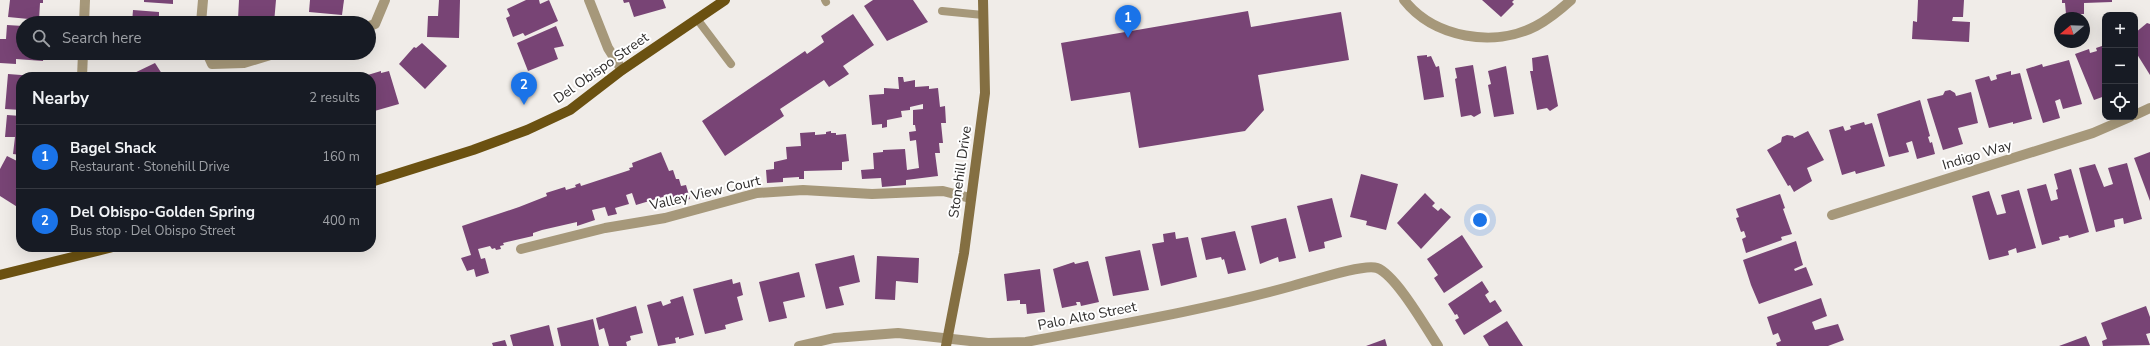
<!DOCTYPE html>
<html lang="en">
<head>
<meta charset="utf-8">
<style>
  :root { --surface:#171b24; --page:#242831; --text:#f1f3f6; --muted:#9ea1a6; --line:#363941; --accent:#1a73e8 }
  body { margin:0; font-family:"Nunito Sans",sans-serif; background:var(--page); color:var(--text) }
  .controls { position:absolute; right:12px; top:12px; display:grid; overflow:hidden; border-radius:8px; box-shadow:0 4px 16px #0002 }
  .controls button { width:36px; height:36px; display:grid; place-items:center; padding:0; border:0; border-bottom:1px solid var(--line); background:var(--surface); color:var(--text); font:20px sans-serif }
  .compass { position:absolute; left:2054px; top:12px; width:36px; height:36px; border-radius:50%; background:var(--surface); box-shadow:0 4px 16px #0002; rotate:251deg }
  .you { position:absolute; left:1480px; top:220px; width:14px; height:14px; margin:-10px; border:3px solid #fff; border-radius:50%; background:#1a73e8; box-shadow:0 0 0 6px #1a73e833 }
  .badge { display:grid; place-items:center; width:26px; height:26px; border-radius:50%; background:var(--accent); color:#fff; font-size:13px; font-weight:700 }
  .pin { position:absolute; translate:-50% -33px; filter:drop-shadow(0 1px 2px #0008) }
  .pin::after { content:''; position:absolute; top:21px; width:14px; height:12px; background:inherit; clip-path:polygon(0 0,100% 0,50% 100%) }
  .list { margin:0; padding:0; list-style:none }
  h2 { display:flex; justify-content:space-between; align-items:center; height:52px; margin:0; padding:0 16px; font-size:17px }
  h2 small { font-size:13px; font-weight:400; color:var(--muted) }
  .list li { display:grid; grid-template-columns:26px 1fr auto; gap:12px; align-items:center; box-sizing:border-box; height:64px; padding:0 16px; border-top:1px solid var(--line) }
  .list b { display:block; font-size:15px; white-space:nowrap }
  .list p { margin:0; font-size:13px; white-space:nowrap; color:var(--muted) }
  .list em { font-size:13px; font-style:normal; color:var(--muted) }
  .icon { flex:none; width:22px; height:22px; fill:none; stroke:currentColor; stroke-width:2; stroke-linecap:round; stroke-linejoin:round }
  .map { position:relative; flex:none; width:2150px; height:346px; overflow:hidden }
  .search { position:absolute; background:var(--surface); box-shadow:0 4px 16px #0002; left:16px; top:16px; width:360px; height:44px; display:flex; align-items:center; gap:10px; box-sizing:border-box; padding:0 14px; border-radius:22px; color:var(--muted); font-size:15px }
  .panel { position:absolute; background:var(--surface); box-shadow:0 4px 16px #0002; left:16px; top:72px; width:360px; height:180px; border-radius:16px }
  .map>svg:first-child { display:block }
  .building { fill:#784475 }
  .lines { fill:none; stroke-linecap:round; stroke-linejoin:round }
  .lane { stroke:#a6987a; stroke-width:8 }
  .street { stroke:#a6987a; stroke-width:10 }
  .secondary { stroke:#846f42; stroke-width:10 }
  .primary { stroke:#6b5111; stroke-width:10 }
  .labels { text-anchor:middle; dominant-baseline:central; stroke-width:4; stroke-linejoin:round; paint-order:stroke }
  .street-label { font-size:14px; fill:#2f2d2c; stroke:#fff }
</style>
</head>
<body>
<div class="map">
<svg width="2150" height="346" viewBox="0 0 2150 346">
  <rect width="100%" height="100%" fill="#f0ece8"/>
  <g class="building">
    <polygon points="10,0 43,0 43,3 40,3 39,20 8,17"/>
    <polygon points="144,0 173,0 173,4 144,2"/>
    <polygon points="239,0 276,0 274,23 241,23 241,19 238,19"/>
    <polygon points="310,0 344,0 342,15 309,12"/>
    <polygon points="439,0 460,0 459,38 427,37 428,16 438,16"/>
    <polygon points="526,0 539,0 540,4 549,0 558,21 525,36 523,33 513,37 506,18 510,16 507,9"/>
    <polygon points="623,0 663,0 666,8 634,17 629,2 624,3"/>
    <polygon points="873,0 913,0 928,22 887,41 864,6"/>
    <polygon points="1482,0 1514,0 1512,2 1514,4 1501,17"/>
    <polygon points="1918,0 1964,0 1963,17 1953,17 1952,21 1970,22 1969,42 1912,39 1913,21 1917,22"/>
    <polygon points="2062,0 2112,0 2112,2 2084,3 2084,14 2066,14 2065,3 2062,3"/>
    <polygon points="133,10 159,12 159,23 132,23"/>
    <polygon points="1248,11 1251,27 1341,12 1349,60 1258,75 1264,110 1245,131 1139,148 1130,92 1071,101 1061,43"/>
    <polygon points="853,14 874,45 843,66 849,74 829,87 824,80 780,109 784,116 725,156 702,121 805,51 807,54 824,42 821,36"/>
    <polygon points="2147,23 2150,24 2150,75 2135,51 2135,33"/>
    <polygon points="7,25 23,26 23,53 44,53 43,61 16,59 16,64 0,63 0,39 6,39"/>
    <polygon points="556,26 564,46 554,48 558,59 528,71 517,43"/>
    <polygon points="422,43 447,66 425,89 399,64 414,47 416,48"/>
    <polygon points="2105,45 2105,96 2094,100 2075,54 2089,49 2090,53 2097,51 2096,48"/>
    <polygon points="1427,55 1427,57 1431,56 1436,67 1439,66 1444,97 1424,100 1417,56"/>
    <polygon points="1548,55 1558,106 1550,111 1547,108 1537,110 1530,71 1533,71 1532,58"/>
    <polygon points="2069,60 2082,104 2063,109 2060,99 2055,101 2060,118 2043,123 2026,69 2042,64 2043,67"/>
    <polygon points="155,63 164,77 126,77"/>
    <polygon points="1473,65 1481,113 1474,117 1471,115 1461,117 1455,79 1457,78 1455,68"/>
    <polygon points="1506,66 1514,114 1494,117 1488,85 1491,84 1488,71"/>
    <polygon points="381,71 381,73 389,71 399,104 371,112 371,77 361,77"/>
    <polygon points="2011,71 2011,75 2020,73 2032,119 2013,124 2013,122 1989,128 1975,80 1989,76 1991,81 1997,79 1996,75"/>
    <polygon points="8,74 34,76 21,77 21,110 5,109"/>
    <polygon points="898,77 903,77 904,82 915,80 915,87 929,86 929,89 938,88 940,107 945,106 946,123 941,123 943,143 939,143 940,153 935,153 938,176 906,180 906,185 882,187 881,178 862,179 861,170 874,169 873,153 883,152 883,150 905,149 907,170 919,168 916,140 910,141 909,132 916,131 915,125 913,125 913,110 923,109 923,104 910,107 910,110 901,111 902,117 887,120 887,127 882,128 882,124 872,125 869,95 884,94 884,88 899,89"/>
    <polygon points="1950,90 1955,93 1956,96 1971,92 1978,123 1958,128 1963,144 1943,150 1927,99 1943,95 1945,91"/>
    <polygon points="1920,100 1930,136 1928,137 1930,143 1932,142 1935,154 1917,159 1912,141 1906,143 1909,152 1889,157 1877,114"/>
    <polygon points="7,115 21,116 21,155 13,154 15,137 5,137"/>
    <polygon points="1864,122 1865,125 1872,123 1885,166 1856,174 1855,171 1842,175 1829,130 1843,126 1845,131 1851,129 1850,126"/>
    <polygon points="831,131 831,133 836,133 836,135 846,134 849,161 842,162 842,170 804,171 804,179 799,179 799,177 783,178 783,182 767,183 766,170 774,169 774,162 787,159 786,147 801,146 800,133 815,132 815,135 826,134 826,132"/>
    <polygon points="1808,131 1824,160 1807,168 1812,181 1794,192 1790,185 1788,186 1767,150 1781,142 1782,137 1787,135 1793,136 1794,138"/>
    <polygon points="661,152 669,171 673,170 676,179 679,179 681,186 686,185 690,199 672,204 671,201 668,202 666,196 636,205 632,193 626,195 629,204 615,208 617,214 608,216 605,207 592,210 595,220 577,226 577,222 542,230 533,233 533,236 503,243 504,245 500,246 501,249 496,250 495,248 492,249 490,246 478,249 481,259 485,258 489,273 476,277 474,269 467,271 461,258 471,255 462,226 519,207 547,196 546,193 565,187 566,190 576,187 575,185 580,183 581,186 630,170 629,168 633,167 632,163"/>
    <polygon points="2150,152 2150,201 2134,158"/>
    <polygon points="7,156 21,163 21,207 19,208 0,196 0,169"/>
    <polygon points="2127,163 2142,219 2124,224 2123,218 2114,220 2115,227 2096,232 2079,168 2095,164 2104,187 2113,184 2108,168"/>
    <polygon points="2071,169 2089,232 2069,238 2068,235 2059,237 2060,240 2042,245 2027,189 2046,184 2051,201 2058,199 2056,190 2058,189 2054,174"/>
    <polygon points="1361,174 1398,184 1386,230 1366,225 1367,221 1350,217"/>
    <polygon points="2019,190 2036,248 2017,253 2016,248 2008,251 2009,255 1989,260 1972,196 1989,191 1997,215 2006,213 2001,195"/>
    <polygon points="1425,193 1435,203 1432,206 1438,211 1441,208 1451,217 1421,249 1397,223"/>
    <polygon points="1780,194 1785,208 1783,209 1792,234 1781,237 1782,240 1746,253 1742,239 1746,237 1744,231 1741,232 1736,218 1739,217 1736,209"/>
    <polygon points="1332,198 1342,237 1324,242 1325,248 1309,252 1297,206"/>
    <polygon points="1286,218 1296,258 1279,262 1278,257 1260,264 1251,226"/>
    <polygon points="1235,231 1246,270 1228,274 1224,259 1222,260 1221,257 1206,260 1201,238"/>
    <polygon points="1175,232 1176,239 1188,237 1197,277 1161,286 1152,244 1164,242 1163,234"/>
    <polygon points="1462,235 1483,267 1444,293 1434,278 1438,275 1427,259"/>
    <polygon points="1796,241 1803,265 1794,269 1795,271 1806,267 1813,285 1759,304 1751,285 1743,260"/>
    <polygon points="1140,250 1149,290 1113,296 1105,257"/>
    <polygon points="854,255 860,282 839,287 844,305 826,309 815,264"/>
    <polygon points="877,256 919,258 918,283 896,281 895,300 875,299"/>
    <polygon points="1088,261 1099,302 1081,306 1080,302 1076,302 1077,305 1062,308 1053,269 1074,262 1075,264"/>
    <polygon points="1040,269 1045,312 1027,314 1026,304 1020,304 1020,300 1007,301 1004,274"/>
    <polygon points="799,272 805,297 783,302 787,318 769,322 759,282"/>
    <polygon points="732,279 733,284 740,282 743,295 737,297 743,320 725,325 726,329 705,334 693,289"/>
    <polygon points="1482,281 1489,292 1485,295 1490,303 1495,300 1502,311 1464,335 1455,320 1459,318 1457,314 1455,315 1448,304"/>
    <polygon points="683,296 694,335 679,339 679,337 675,338 676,343 658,346 647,305 661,301 663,306 671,303 670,300"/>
    <polygon points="1821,298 1827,316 1812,322 1815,330 1838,324 1844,340 1828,346 1777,346 1776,343 1781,341 1778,333 1773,335 1767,317"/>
    <polygon points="636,306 643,333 630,336 631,340 626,342 627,346 609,346 604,328 599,330 596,318"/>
    <polygon points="2146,306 2150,317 2150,333 2146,334 2150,345 2103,346 2102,341 2107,339 2101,323"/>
    <polygon points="593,319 599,346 561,346 557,328"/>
    <polygon points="1507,321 1523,346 1489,346 1483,336"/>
    <polygon points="549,325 554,346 513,346 510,335"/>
    <polygon points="2086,336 2090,346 2059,346"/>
    <polygon points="1385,339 1387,346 1366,346"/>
    <polygon points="505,340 507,346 493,346 492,343"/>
  </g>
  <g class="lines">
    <g class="lane">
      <polyline points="825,0 826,2"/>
      <polyline points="942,11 983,15"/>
      <polyline points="697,19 731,64"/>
    </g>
    <g class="street">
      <polyline points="589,0 608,48 622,70"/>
      <path d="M1404,0C1434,38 1494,48 1536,26C1549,19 1560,10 1571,0"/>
      <polyline points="84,23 85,0"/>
      <polyline points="201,23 203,0"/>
      <polyline points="369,26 375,24 385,0"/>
      <polyline points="207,53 212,64 244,63 277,53"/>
      <polyline points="82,77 83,53"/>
      <polyline points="2135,115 2150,108"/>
      <polyline points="1832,215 2093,133 2130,117"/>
      <polyline points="521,249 605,228 665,218 757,193 803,190 872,194 943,191 970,198"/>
      <path d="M799,346L834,338L898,333L988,343L1026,342C1115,325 1205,310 1292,286C1308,282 1364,263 1377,268C1396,275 1426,328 1438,346"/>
    </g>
    <polyline class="secondary" points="946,346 964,253 985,93 983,0"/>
    <g class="primary">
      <polyline points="371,182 473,150 527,130 570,110 622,70 725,0"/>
      <polyline points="0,275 113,247"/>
    </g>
  </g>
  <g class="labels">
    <g class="street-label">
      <text transform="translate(601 68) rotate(-35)">Del Obispo Street</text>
      <text transform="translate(1977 155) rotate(-17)">Indigo Way</text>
      <text transform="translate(960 172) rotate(-82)">Stonehill Drive</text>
      <text transform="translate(705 193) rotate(-13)">Valley View Court</text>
      <text transform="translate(1087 316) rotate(-11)">Palo Alto Street</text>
    </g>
  </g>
</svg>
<div class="controls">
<button>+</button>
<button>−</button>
<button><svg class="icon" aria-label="locate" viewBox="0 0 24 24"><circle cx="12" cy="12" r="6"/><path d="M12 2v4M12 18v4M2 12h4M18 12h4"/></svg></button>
</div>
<svg class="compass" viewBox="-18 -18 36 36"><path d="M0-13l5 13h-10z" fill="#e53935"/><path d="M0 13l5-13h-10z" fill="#9ea1a6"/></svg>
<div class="you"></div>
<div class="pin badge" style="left:1128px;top:38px">1</div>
<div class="pin badge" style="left:524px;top:105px">2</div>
<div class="search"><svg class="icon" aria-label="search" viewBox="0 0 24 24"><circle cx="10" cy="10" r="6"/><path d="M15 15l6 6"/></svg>Search here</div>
<section class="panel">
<h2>Nearby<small>2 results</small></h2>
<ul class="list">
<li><span class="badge">1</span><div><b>Bagel Shack</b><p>Restaurant · Stonehill Drive</p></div><em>160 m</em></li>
<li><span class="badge">2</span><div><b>Del Obispo-Golden Spring</b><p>Bus stop · Del Obispo Street</p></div><em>400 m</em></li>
</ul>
</section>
</div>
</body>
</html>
